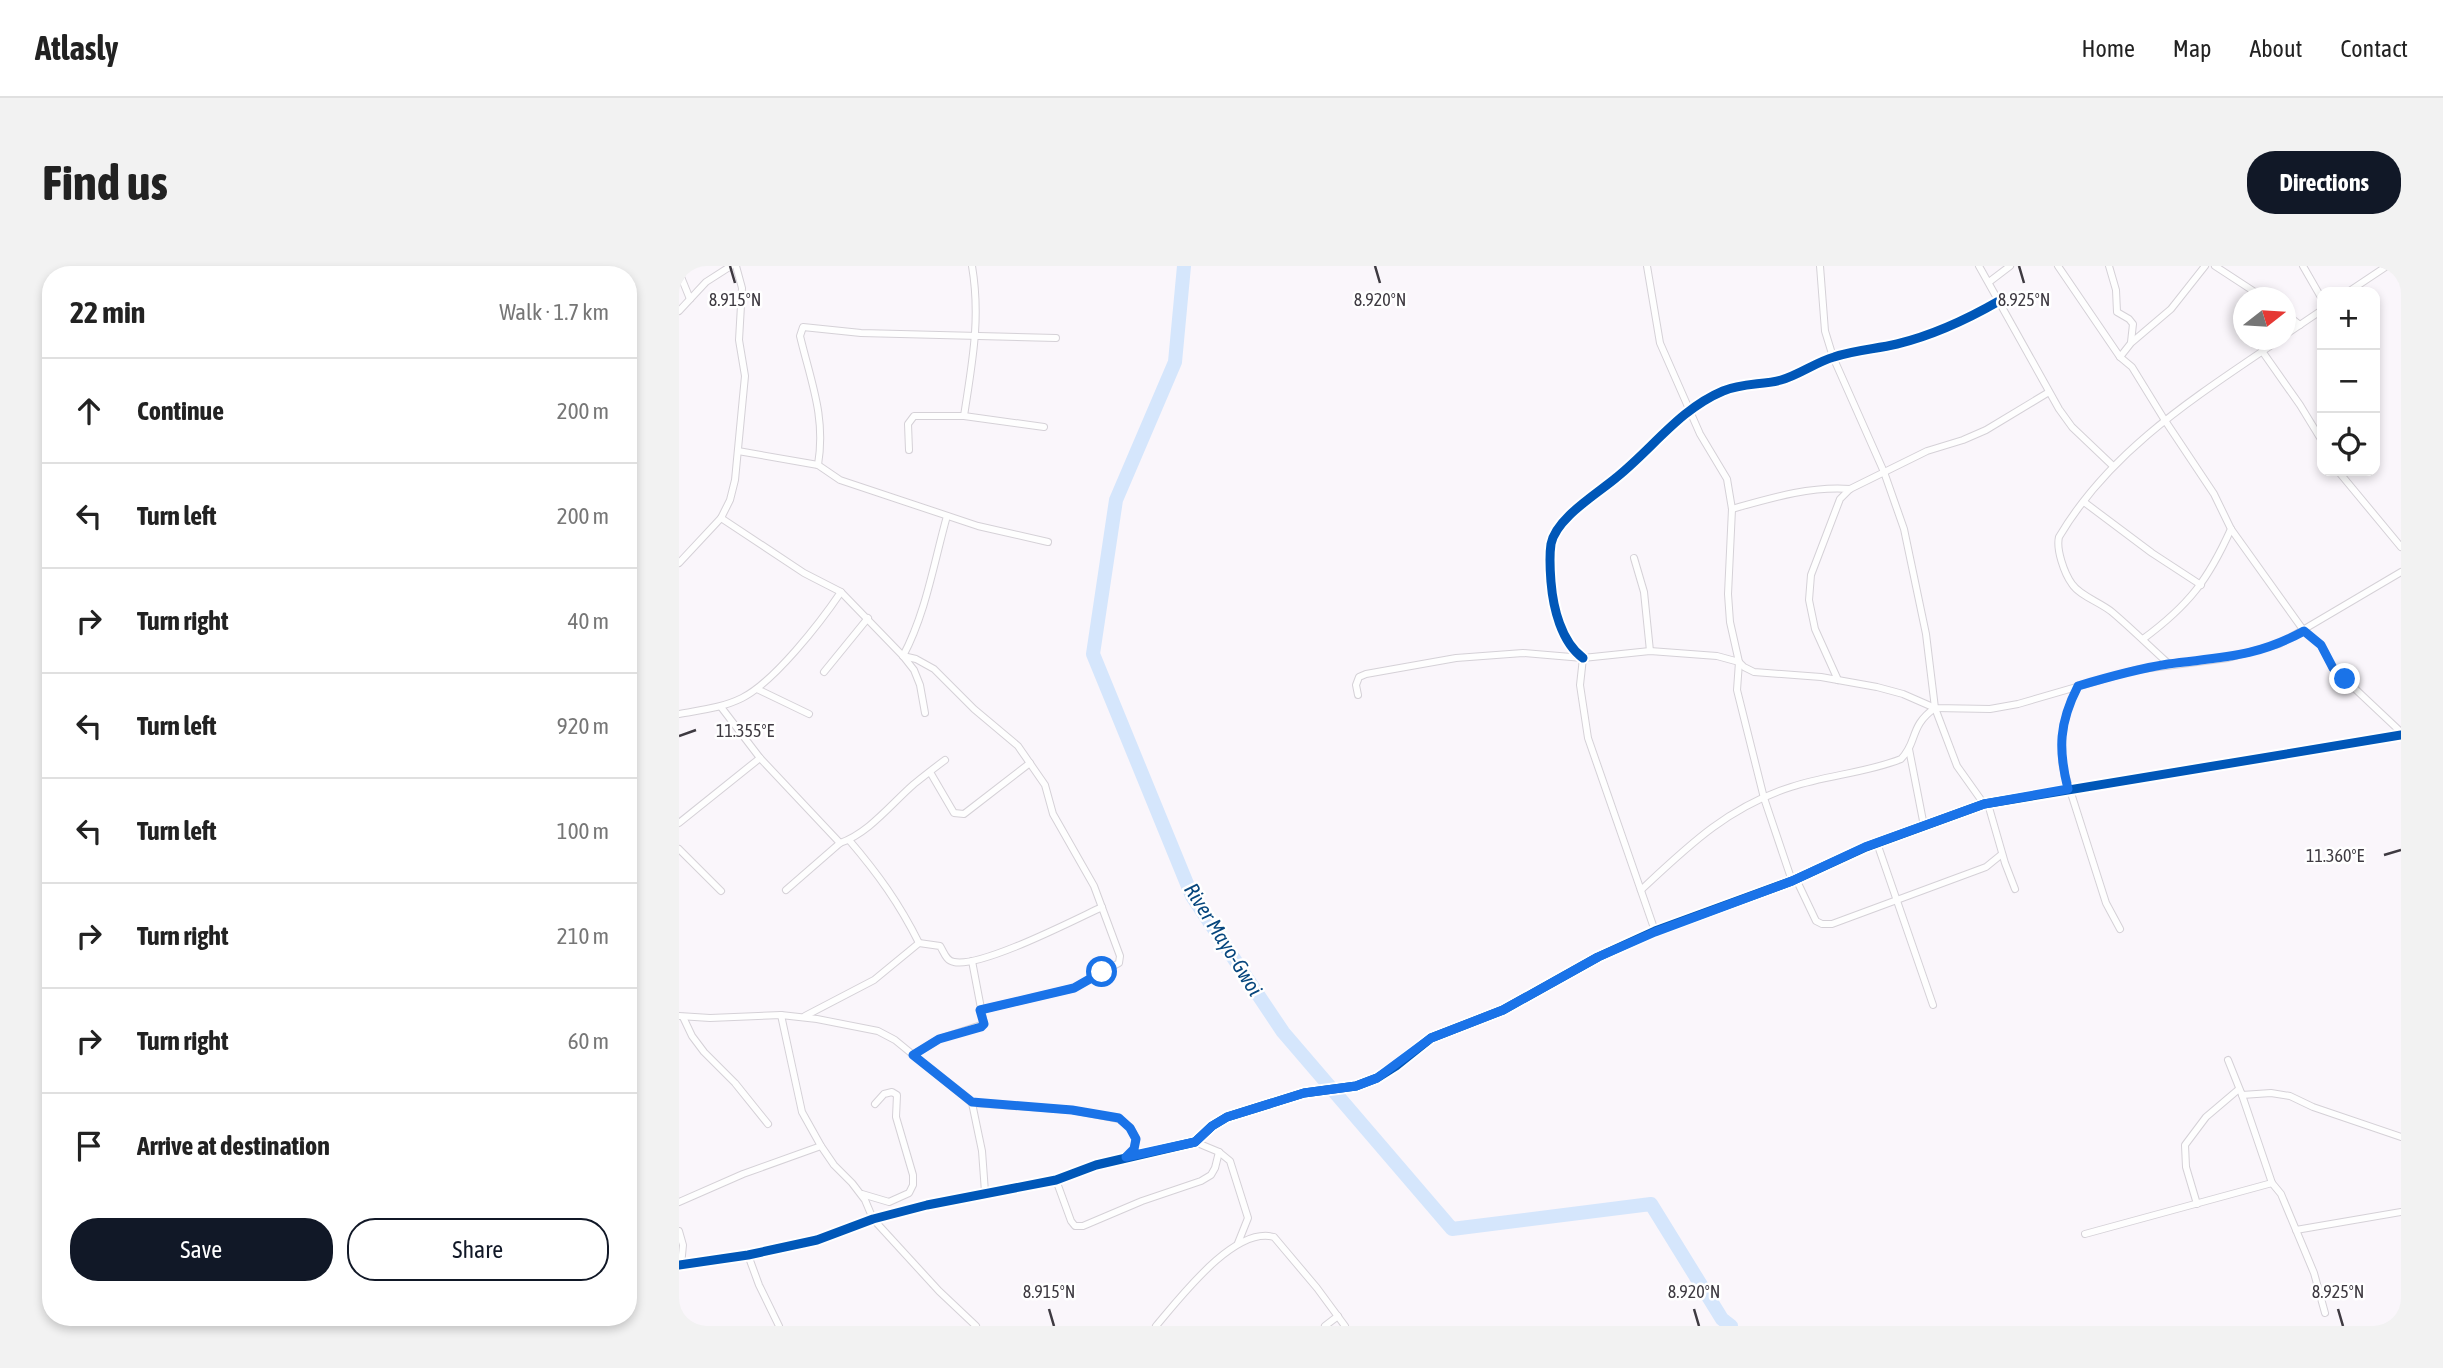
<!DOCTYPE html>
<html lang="en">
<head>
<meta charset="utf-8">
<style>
  :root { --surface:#fff; --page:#f2f2f2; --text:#222; --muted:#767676; --line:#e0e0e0; --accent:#111827 }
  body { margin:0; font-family:"Asap Condensed",sans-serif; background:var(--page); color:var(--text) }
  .controls { position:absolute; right:21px; top:21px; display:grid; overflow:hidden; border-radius:14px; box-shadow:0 4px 10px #0003 }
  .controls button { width:63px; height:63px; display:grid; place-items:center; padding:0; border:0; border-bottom:2px solid var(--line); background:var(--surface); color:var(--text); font:35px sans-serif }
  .compass { position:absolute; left:1554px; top:21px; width:63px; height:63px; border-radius:50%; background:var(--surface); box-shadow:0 4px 10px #0003; rotate:73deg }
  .stop { position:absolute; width:21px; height:21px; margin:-16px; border:5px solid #1a73e8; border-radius:50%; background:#fff }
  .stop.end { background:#1a73e8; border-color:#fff; box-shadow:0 2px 7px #0008 }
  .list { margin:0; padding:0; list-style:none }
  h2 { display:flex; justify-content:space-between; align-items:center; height:91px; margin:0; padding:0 28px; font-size:30px }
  h2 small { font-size:23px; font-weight:400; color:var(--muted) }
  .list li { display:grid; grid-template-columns:46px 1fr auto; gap:21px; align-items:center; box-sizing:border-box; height:105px; padding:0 28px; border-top:2px solid var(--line) }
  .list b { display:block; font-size:26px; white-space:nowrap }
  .list em { font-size:23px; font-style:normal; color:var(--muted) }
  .actions { display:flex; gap:14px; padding:21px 28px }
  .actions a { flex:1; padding:16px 0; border:2px solid var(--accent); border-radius:28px; text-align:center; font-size:24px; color:var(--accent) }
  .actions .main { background:var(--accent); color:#fff }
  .icon { flex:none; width:38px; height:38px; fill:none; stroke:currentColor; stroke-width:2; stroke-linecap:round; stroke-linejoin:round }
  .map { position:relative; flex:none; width:1722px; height:1060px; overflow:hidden; border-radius:28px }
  header { display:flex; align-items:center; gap:42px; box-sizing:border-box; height:98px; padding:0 35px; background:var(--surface); border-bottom:2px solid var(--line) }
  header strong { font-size:33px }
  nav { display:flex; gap:38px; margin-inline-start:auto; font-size:24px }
  .intro { display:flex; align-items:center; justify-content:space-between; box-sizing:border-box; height:168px; padding:0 42px }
  h1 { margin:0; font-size:49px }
  .button { padding:18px 32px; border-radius:28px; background:var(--accent); color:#fff; font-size:24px; font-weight:700 }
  main { display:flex; gap:42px; padding:0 42px }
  aside { flex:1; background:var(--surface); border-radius:28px; box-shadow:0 4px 10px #0003 }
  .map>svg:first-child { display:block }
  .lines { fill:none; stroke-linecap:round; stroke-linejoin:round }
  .river { stroke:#d5e6fc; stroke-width:14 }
  .minor-casing { stroke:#d5d1d7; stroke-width:8 }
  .minor { stroke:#fefefe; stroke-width:6 }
  .cycleway-casing { stroke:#fff; stroke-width:13 }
  .cycleway { stroke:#0057b8; stroke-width:9 }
  .route { stroke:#1a73e8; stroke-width:9 }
  .ticks { fill:none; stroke:#3e3a41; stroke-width:2.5 }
  .labels { text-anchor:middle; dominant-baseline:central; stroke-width:5; stroke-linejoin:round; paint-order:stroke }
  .water-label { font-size:21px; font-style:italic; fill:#06467d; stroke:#fff }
  .ticks-label { font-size:18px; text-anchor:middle; fill:#3e3a41; stroke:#fff; stroke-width:5; stroke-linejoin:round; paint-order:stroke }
</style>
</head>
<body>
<header>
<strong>Atlasly</strong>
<nav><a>Home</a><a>Map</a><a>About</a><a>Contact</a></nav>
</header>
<div class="intro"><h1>Find us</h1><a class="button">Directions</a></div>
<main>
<aside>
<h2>22 min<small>Walk · 1.7 km</small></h2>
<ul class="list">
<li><svg class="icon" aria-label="ahead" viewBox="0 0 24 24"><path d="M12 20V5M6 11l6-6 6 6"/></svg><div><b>Continue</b></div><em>200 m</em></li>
<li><svg class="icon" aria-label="left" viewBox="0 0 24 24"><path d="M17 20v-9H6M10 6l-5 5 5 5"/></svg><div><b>Turn left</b></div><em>200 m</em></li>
<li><svg class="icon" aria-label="right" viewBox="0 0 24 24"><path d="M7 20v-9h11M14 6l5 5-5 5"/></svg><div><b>Turn right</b></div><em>40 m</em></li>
<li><svg class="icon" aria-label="left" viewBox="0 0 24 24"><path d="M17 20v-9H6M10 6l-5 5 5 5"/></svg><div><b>Turn left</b></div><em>920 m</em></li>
<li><svg class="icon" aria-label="left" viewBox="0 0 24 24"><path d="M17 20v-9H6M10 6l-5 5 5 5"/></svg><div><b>Turn left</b></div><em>100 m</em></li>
<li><svg class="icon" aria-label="right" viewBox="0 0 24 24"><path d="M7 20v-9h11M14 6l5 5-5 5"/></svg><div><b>Turn right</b></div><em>210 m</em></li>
<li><svg class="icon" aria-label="right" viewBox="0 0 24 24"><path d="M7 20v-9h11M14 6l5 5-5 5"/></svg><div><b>Turn right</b></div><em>60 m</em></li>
<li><svg class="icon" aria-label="arrive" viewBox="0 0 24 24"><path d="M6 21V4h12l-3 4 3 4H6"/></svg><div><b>Arrive at destination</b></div></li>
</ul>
<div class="actions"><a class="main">Save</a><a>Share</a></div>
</aside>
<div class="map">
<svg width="1722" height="1060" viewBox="0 0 1722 1060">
  <rect width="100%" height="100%" fill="#faf6fb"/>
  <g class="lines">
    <polyline class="river" points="505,0 496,96 437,234 414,388 513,630 604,766 773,963 972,938 1043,1053 1052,1060"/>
    <defs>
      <g id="minor">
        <polyline points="968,0 981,77 1021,168 1048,213 1053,243 1049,328 1051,356 1060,396 1058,424 1085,532 1113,615"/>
        <polyline points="1141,0 1146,65 1154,91 1205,206 1225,263 1247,368 1256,442 1278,500 1305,538"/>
        <polyline points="1300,0 1380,143 1393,161 1434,200"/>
        <polyline points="1379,0 1441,91 1453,101 1485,153 1535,228 1552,263 1625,365 1642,379 1654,402 1722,466"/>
        <polyline points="1430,0 1437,24 1438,46 1450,53 1454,58 1452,76"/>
        <polyline points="1536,0 1585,32"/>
        <polyline points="1624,0 1643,33"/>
        <polyline points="0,6 11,33"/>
        <polyline points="1310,16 1331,0"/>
        <polyline points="1669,26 1708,0"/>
        <polyline points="0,45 27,16 52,0"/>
        <polyline points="1606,47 1621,59"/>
        <polyline points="1606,69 1643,44"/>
        <polyline points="1583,85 1621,139 1643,175"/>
        <polyline points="1441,91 1452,77 1492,43 1526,0"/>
        <path d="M285,150C293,97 302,53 293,0"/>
        <polyline points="230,184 229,158 235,150 285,150 365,161"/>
        <polyline points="59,185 139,199 161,214 299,260 369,276"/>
        <path d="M139,199C147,151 132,116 121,70L124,61L182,67L377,72"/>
        <polyline points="1659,205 1722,281"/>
        <polyline points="1405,236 1473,287 1522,319"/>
        <path d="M1053,243C1092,232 1131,220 1171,223"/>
        <polyline points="42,252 125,307 162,326 224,390 235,404 241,419 246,447"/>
        <polyline points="955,292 965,326 971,385"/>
        <polyline points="0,297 42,252 51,234 56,214 66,110 60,74 63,22 57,0"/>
        <path d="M1464,373C1510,339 1529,314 1552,263"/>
        <polyline points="224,390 237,393 255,403 295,443 339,480 366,519 374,548 415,620 441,690 440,697 395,722 301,744"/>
        <path d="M224,390C247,347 255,296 268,250"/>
        <path d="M902,391C882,376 874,342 872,319C871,306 869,290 872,277C880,248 917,228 939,210C974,182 1001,142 1045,125C1064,117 1083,119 1102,114C1121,108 1137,96 1156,91C1176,84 1197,83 1218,78C1255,69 1287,53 1320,35"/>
        <polyline points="904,392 901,419 909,472 976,665"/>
        <path d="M1490,398C1471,381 1453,363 1433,346C1421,336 1401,330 1393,318C1385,307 1377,283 1380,271C1432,183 1518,130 1600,74"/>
        <polyline points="145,406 189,352"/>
        <polyline points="1159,414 1136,363 1130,334 1132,309 1161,233 1171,223 1248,185 1284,174 1307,164 1370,126"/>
        <path d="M1399,420C1385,447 1380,472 1384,502L1427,637L1441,663"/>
        <polyline points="78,423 130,448"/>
        <polyline points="679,429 677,419 680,411 687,408 777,392 844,387 904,392 971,385 1038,390 1060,396 1065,401 1075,406 1142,411 1198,421 1224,428 1256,442 1311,443 1339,438 1456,404 1549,392 1600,378 1722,306"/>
        <polyline points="42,441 81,492 161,577"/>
        <path d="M0,448C21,444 43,442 63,432C95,416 141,357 162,326"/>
        <polyline points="1230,483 1245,560"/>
        <polyline points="251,506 275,547 285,548 351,497"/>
        <polyline points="1309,538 1326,597 1336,623"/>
        <polyline points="0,557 81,492"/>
        <path d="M170,574C199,608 220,637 240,677"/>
        <polyline points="1198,577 1254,739"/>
        <polyline points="0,583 42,625"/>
        <polyline points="1117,613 1137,655 1143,658 1153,658 1307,601 1323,588"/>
        <path d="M107,624L161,577C190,567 212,538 235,518C245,510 255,502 266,494"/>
        <path d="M962,624C1009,580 1049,541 1112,521C1148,509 1187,507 1222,493C1239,476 1230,460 1256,442"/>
        <polyline points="102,749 123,846 142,880 155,899 173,917 186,934 194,953 260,1025 297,1060"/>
        <polyline points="0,750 31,752 102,749 138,753 199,765 216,774 293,837 393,844 440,853 451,861 457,872 455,883 448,891"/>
        <path d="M126,750L195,714L240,677L261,680C265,686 267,695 275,696C302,702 395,654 423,641"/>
        <polyline points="4,751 13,770 25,786 56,817 89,858"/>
        <polyline points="234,789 260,773 305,758 293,695"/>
        <polyline points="1549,794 1563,829 1592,827 1611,830 1634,841 1722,871"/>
        <polyline points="1563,829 1593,917 1602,928 1635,1007 1646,1047"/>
        <polyline points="293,837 303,885 306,926"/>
        <polyline points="516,876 540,886 551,895 569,952 559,977"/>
        <polyline points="377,914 392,955 396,960 404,960 463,935 522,915 532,909 536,902 540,886"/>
        <polyline points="183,928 210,936 230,927 234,919 234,909 217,851 218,829 213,826 205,828 196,838"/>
        <polyline points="0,936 64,908 142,880"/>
        <polyline points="1518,938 1507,901 1506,879 1527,851 1560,823"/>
        <polyline points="1617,964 1722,946"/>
        <polyline points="0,965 4,979 2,999"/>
        <polyline points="1406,968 1593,917"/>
        <polyline points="69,989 80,1019 100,1060"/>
        <polyline points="0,999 69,989 138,974 194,953 248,939 377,914 417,899 516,876 533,860 548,851 625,827 677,820 698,812 717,800 752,772 824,744 919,691 976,665 1113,615 1187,581 1305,538 1722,469"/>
        <path d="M477,1060C501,1032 555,960 595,971L638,1022L666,1060"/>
        <polyline points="646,1060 659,1050"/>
      </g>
    </defs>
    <use href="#minor" class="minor-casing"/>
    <use href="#minor" class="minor"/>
    <defs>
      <g id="cycleway">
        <path d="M904,392C882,376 874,341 872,316C871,303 870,291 872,278C877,252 918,228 938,211C974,182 1001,143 1044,125C1063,117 1083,119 1102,114C1120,109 1137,96 1155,91C1175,84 1197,83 1218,78C1255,69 1287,54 1320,35"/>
        <polyline points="0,999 69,989 138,974 194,953 248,939 377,914 417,899 516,876 533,860 548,851 625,827 677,820 698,812 717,800 752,772 824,744 919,691 976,665 1113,615 1187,581 1305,538 1722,469"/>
      </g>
    </defs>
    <use href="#cycleway" class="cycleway-casing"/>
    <use href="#cycleway" class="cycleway"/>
  </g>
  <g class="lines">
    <path class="route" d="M423,706L395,722L301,744L305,758L302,761L260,773L234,789L293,836L393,844L440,852L451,862L457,873L455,883L447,891L516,876L533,860L548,851L625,827L677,820L698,812L752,772L824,744L919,691L976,666L1113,615L1186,581L1305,538L1389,523C1379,483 1380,457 1399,420C1429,411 1458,403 1489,398C1541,391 1576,392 1625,365L1642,379L1654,402L1666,413"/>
  </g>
  <path class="ticks" d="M51,0L56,17M696,0L701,17M1340,0L1345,17M0,470L17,464M1705,589L1722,584M370,1043L375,1060M1015,1043L1020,1060M1659,1043L1664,1060"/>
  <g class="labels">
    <g class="water-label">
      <text transform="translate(545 673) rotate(58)">River Mayo-Gwoi</text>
    </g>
  </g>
  <g class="ticks-label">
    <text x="56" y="40">8.915°N</text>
    <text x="701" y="40">8.920°N</text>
    <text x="1345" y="40">8.925°N</text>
    <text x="66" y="471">11.355°E</text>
    <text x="1656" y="596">11.360°E</text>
    <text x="370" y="1032">8.915°N</text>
    <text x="1015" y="1032">8.920°N</text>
    <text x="1659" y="1032">8.925°N</text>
  </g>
</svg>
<div class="controls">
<button>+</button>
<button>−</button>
<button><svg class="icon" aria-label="locate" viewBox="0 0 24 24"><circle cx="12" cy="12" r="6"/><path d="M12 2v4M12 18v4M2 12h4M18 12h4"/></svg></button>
</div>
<svg class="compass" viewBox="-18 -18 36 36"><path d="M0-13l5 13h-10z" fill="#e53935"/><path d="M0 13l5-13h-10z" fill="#767676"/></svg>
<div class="stop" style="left:423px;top:706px"></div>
<div class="stop end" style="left:1666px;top:413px"></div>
</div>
</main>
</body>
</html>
